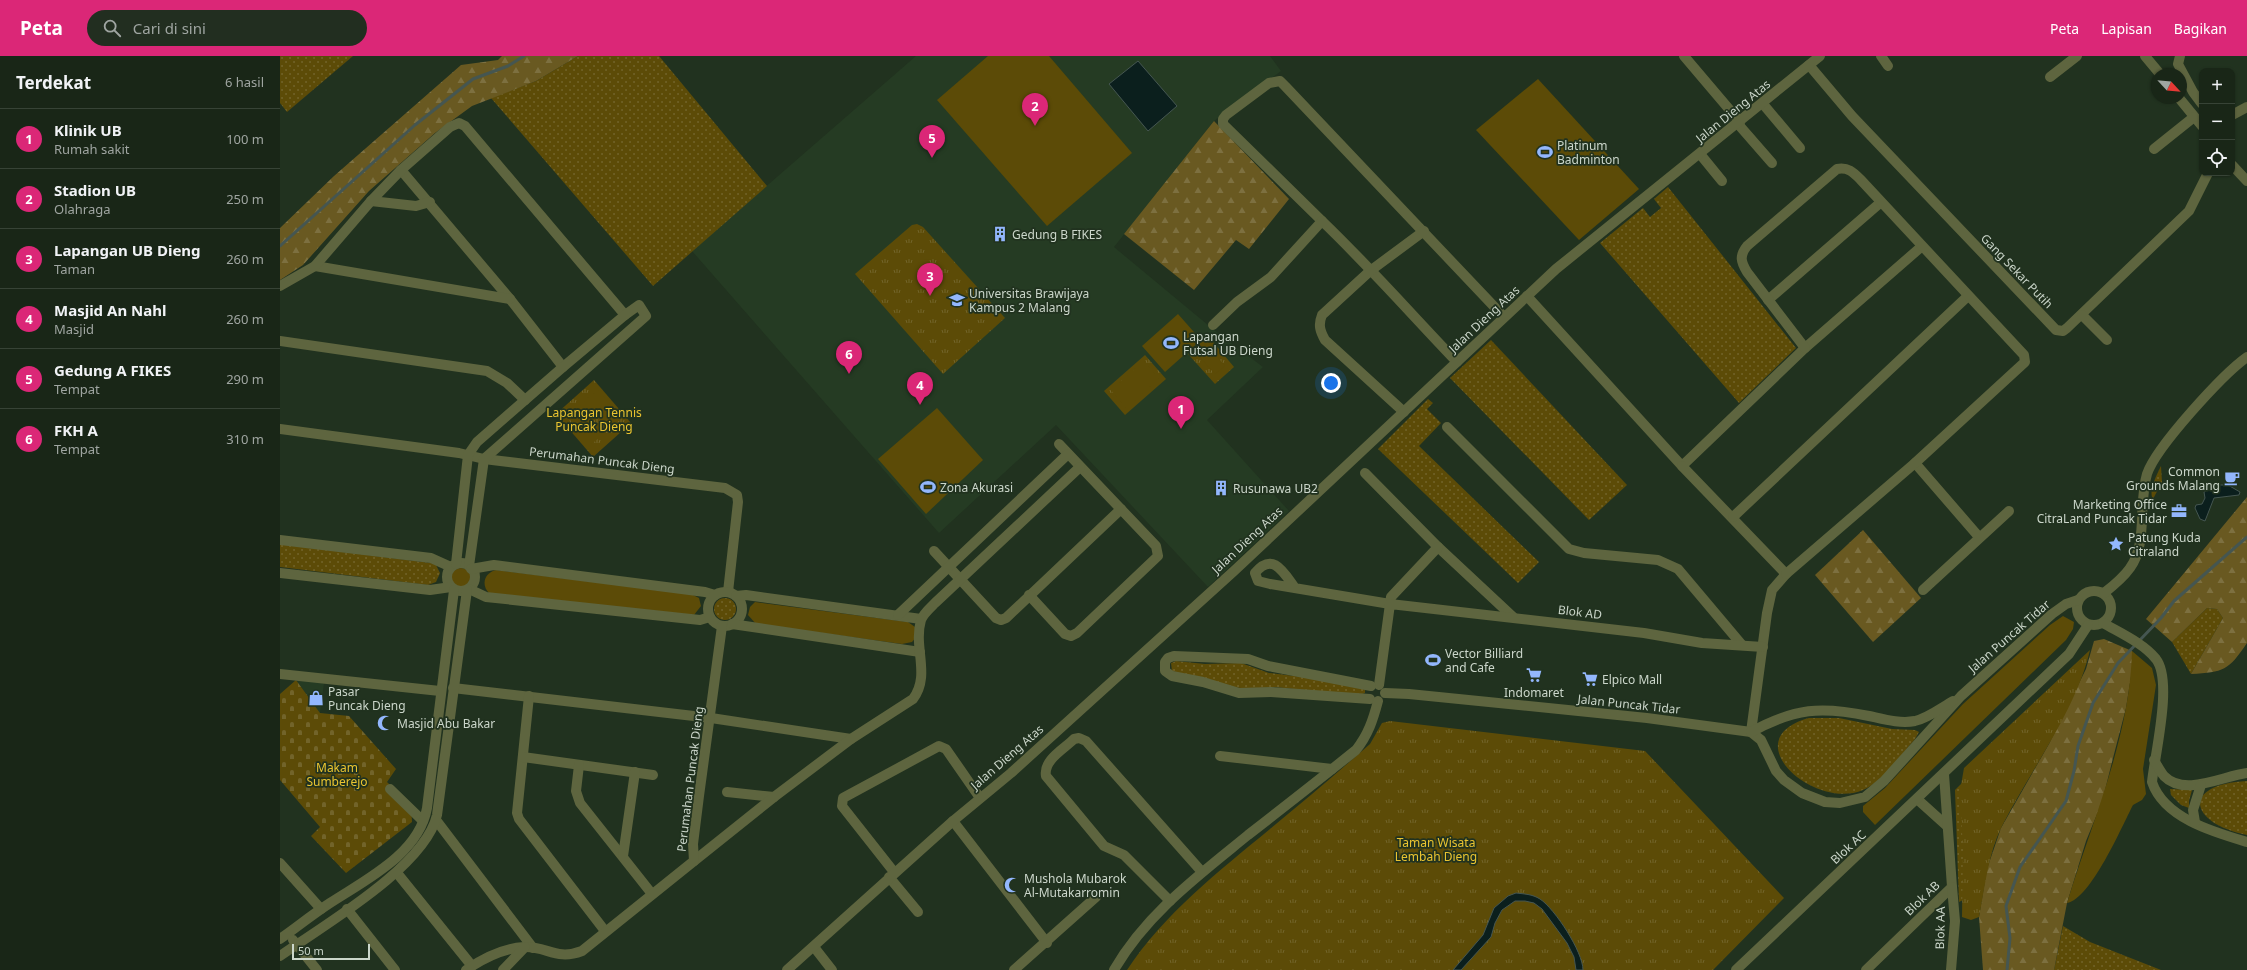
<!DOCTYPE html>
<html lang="id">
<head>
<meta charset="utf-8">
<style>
  :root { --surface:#192617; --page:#222e20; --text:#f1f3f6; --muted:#9fa5a1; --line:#374336; --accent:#db2777 }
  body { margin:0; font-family:"Noto Sans",sans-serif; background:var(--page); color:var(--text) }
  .controls { position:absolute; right:12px; top:12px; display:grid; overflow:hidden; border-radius:8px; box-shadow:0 1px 3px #0004 }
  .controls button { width:36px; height:36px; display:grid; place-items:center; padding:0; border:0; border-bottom:1px solid var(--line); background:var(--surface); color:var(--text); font:20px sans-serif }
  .compass { position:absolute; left:1871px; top:12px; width:36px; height:36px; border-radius:50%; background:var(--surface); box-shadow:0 1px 3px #0004; rotate:116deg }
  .scale { position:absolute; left:12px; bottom:10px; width:78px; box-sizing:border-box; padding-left:4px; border:2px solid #cbd6ca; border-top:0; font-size:11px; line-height:14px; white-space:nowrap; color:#cbd6ca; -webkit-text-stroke:3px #21321f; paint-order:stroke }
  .you { position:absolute; left:1051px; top:327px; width:14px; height:14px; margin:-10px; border:3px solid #fff; border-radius:50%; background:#1a73e8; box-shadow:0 0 0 6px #1a73e833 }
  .badge { display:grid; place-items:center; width:26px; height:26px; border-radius:50%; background:var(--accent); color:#fff; font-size:13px; font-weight:700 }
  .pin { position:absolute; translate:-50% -33px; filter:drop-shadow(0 1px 2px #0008) }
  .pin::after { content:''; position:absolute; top:21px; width:14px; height:12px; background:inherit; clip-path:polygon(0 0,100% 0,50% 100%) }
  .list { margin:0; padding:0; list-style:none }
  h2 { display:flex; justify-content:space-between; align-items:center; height:52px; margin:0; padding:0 16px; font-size:17px }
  h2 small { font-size:13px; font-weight:400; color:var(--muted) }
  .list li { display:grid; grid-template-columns:26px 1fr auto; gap:12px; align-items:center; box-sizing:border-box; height:60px; padding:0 16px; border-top:1px solid var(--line) }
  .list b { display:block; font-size:15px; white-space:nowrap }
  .list p { margin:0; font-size:13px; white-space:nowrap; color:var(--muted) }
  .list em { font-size:13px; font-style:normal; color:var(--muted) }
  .icon { flex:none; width:22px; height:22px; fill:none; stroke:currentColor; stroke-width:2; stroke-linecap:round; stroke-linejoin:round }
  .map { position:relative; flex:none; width:1967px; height:914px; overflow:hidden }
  header { display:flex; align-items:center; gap:24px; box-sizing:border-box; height:56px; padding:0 20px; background:var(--accent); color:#fff }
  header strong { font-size:19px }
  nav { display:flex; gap:22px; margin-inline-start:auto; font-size:14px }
  .search { width:280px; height:36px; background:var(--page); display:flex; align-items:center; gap:10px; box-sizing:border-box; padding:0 14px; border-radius:22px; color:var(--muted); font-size:15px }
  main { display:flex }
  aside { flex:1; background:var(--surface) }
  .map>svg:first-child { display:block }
  .built { fill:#253b23 }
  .grass { fill:url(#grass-dots) }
  .forest { fill:url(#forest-firs) }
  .cemetery { fill:url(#cemetery-stones) }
  .park { fill:url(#park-tufts) }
  .garden { fill:#5c4b07 }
  .water { fill:#0b1f1d; stroke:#455651 }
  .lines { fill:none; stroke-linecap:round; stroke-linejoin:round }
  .stream { stroke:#455651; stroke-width:3 }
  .minor { stroke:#5e653f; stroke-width:10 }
  .tertiary { stroke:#5e653f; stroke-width:10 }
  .labels { text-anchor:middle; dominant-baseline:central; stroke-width:3.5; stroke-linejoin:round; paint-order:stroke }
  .street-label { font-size:12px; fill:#cbd6ca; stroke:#21321f }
  .poi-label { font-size:12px; fill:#cbd6ca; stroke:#21321f; text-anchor:start }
  .park-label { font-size:12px; fill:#eac430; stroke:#21321f }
</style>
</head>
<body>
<header>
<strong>Peta</strong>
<div class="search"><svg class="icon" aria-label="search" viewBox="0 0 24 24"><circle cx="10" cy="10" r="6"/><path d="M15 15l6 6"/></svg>Cari di sini</div>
<nav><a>Peta</a><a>Lapisan</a><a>Bagikan</a></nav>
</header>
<main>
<aside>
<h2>Terdekat<small>6 hasil</small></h2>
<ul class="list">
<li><span class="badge">1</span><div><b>Klinik UB</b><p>Rumah sakit</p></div><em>100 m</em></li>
<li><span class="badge">2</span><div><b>Stadion UB</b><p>Olahraga</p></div><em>250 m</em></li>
<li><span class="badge">3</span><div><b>Lapangan UB Dieng</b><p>Taman</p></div><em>260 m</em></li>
<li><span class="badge">4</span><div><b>Masjid An Nahl</b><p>Masjid</p></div><em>260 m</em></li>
<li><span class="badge">5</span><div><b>Gedung A FIKES</b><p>Tempat</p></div><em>290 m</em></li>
<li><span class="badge">6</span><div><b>FKH A</b><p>Tempat</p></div><em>310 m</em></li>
</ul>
</aside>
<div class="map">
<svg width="1967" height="914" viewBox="0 0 1967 914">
  <defs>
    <pattern id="grass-dots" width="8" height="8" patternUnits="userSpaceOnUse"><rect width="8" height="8" fill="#5c4b07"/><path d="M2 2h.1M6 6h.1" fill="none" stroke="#72642a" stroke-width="1.8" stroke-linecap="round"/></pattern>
    <pattern id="forest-firs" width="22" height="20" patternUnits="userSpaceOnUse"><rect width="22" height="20" fill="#695921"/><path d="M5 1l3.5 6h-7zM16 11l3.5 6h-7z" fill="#7d7040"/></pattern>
    <pattern id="cemetery-stones" width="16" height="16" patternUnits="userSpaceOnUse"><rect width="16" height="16" fill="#5c4b07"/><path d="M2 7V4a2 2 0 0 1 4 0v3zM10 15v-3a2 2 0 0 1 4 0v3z" fill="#72642a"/></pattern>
    <pattern id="park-tufts" width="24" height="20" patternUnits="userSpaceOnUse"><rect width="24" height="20" fill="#5c4b07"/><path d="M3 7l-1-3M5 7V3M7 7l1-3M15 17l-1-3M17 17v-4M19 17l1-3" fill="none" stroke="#72642a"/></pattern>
  </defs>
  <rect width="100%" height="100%" fill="#21321f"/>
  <g class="built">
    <polygon points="636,0 990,0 1001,15 934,65 834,191 934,274 983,311 927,364 1009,455 928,531 776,369 659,477 412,195"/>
    <polygon points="16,624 44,627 40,657"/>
  </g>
  <g class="grass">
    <polygon points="0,0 73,0 7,56 0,47"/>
    <polygon points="298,0 379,0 487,130 373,230 211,42 256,25"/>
    <polygon points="1388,131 1516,292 1459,347 1320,187 1363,152 1370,161 1381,152 1374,143"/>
    <polygon points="1211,284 1347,429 1309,464 1170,322"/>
    <polygon points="1148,343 1153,347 1147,353 1161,367 1139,390 1259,506 1238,527 1098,393"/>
    <path d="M1881,410L1882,426L1873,443C1868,436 1877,418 1881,410Z"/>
    <polygon points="0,488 151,507 156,509 160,517 156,526 148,529 0,511"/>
    <circle cx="445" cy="553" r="11"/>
    <polygon points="1927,552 1937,553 1943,562 1911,618 1892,586"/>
    <polygon points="896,605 925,608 961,607 989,617 1079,628 1085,634 1085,637 1077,640 995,631 971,633 951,631 892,615 891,607"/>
    <path d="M1529,662H1559L1612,673L1635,674L1639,676L1635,683C1620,700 1604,725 1583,734C1534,755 1453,683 1529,662Z"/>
    <polygon points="1686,723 1689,841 1679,846 1675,734"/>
    <path d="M1967,725V779C1908,767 1901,728 1967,725Z"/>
    <polygon points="1890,733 1912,734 1909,745 1909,752 1901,749 1891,739"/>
    <polygon points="1783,870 1810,886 1881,914 1774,914"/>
  </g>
  <g class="forest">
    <polygon points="222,0 298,0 256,25 192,50 155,77 89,135 23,209 0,224 0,172 54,120 181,9 218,4"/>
    <polygon points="934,65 1009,143 969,193 956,184 914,234 844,178"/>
    <path d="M1967,441V587C1948,615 1944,616 1911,618L1943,562L1937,553L1927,552L1892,586L1866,563Z"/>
    <polygon points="1583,474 1641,542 1593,586 1535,519"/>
    <polygon points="1824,583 1852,595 1852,614 1846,652 1833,702 1822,746 1806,785 1787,847 1774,914 1703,914 1699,861 1707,813 1721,772 1769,688 1806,613 1814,585"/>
  </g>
  <polygon class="cemetery" points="16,624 40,657 69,660 116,713 107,726 131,750 132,766 66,817 31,780 40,771 0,724 0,638"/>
  <g class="park">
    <polygon points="637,168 643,171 725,262 663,318 575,218 632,169"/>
    <polygon points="928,280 954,311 935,328 908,298"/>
    <polygon points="865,299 886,323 845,359 824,335"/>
    <polygon points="314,324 351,367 313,401 276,358"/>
    <path d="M1810,594C1796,655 1750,715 1722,770C1708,798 1705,831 1699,861L1691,864L1682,861L1683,795L1680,735L1684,712Z"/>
    <path d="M1110,665L1365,695L1504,842L1433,914H847C884,858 939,815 990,773C1024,745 1057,717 1090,688L1102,667Z"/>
  </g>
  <g class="garden">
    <polygon points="708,0 769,0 852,97 767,170 657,44"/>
    <polygon points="1258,23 1359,133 1299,184 1196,74"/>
    <polygon points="898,258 921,284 885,316 862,290"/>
    <polygon points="927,289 945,310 935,318 917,298"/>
    <polygon points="864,305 879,323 846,352 831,334"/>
    <polygon points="318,334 342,362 329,374 304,345"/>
    <polygon points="300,349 324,377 312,388 287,360"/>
    <polygon points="657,352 703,404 646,458 598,403"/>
    <circle cx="181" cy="522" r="10"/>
    <path d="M216,514L411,538L419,542L421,550L414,559L209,537C201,529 204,517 216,514Z"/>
    <polygon points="475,546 628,566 635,571 636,581 632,586 622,588 476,568 468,559 470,551"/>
    <polygon points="1783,560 1794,566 1793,573 1786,584 1595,769 1583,756 1583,750 1605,732 1683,648 1770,569"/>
    <path d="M1852,595L1872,612L1876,629L1863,713L1866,738L1862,744L1853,749C1842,770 1811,843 1787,847C1812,765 1850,682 1852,595Z"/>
  </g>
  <g class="water">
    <polygon points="858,5 897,50 868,75 829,28"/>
    <polygon points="1935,429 1948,429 1960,436 1959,439 1934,442 1925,465 1920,463 1915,452 1916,449 1922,448 1925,442 1924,436"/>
    <path d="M1236,837C1244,838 1252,838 1260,843C1275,853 1303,896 1303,914H1296L1294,901L1287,887L1262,853L1254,847L1245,845H1235L1222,854L1215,867L1211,881L1181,914H1173L1203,879L1214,852L1228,840Z"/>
  </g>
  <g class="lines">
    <g class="stream">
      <polyline points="0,190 135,69 193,23 228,10 244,0"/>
      <polyline points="1727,914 1730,882 1726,850 1740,811 1786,745 1794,715 1798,690 1813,647 1838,607 1881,562 1894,545 1967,481"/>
    </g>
    <g class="minor">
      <polyline points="1404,0 1460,66"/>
      <polyline points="1601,0 1608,10"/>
      <polyline points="1865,0 1880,18"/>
      <polyline points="1900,0 1898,8 1913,36 1922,48"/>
      <polyline points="1529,9 1572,60 1776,274 1783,275 1787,272 1909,155 1928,117"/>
      <polyline points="1770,21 1797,0"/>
      <polyline points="1899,42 1922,70"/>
      <polyline points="1483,48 1520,92"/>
      <polyline points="1952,59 1967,51"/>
      <polyline points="1458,68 1492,107"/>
      <polyline points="1874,93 1914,61"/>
      <polyline points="1420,98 1442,125"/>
      <polyline points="1952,109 1967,125"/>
      <polyline points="121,114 230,243 283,311"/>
      <polyline points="91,145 136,150 150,146"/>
      <polyline points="1042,165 943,68 943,63 946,59 989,27 1000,25 1005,30 1224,261"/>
      <polyline points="35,210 230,243"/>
      <polyline points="0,230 35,210 91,145 121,114 170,71 179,67 185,70 345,259"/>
      <polyline points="1247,240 1402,410 1525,292 1641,191"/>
      <polyline points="1488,244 1600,147"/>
      <polyline points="1802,259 1827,284"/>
      <path d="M933,269L957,246L991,221L1042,165C1089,210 1132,259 1177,306"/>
      <polyline points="0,285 207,315 227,327 245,344"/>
      <path d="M1124,356L1045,284C1040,275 1038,269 1042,259L1090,215L1144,175"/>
      <polyline points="1167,371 1289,493 1304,497 1378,504 1398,513 1462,589"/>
      <polyline points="0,373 179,397 204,403 445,432 457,439 458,446 448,536"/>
      <polyline points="1635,407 1699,481"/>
      <polyline points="1402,410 1506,518 1492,534 1487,557 1471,676"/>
      <polyline points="1085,417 1158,491 1233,561"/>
      <polyline points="1453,461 1688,240"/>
      <polyline points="0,484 151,502 171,511"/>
      <polyline points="654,495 716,562 721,564 726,562 841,453"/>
      <circle cx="181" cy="521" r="14"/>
      <polyline points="176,508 188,399 197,386 283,311 345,259 359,249 366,260 204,403 189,510"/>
      <polyline points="191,513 214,509 425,536 435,539"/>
      <polyline points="0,517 150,534 171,531"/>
      <path d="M1506,518L1635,407L1745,306L1744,299L1580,123C1573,116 1568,111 1557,113L1467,190C1459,200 1461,206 1467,216L1525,292"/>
      <path d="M1015,532C1004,517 993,495 975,517L978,525L990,528L1110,548L1111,541L1158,491"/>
      <polyline points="189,533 206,541 420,564 430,561"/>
      <polyline points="1643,534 1729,455"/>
      <circle cx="1814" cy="552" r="17"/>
      <circle cx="445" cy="553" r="17"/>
      <path d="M1824,537C1833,530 1843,522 1850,512C1868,488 1858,448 1867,418C1876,391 1943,318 1967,301"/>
      <polyline points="749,539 785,578 791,580 797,577 878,500 876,490 779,388"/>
      <polyline points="456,540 466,539 641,563"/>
      <polyline points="618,559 788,398"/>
      <path d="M1823,567C1840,577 1863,587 1876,603C1893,625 1875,697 1872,726C1884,762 1933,776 1967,786"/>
      <polyline points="452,568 640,596"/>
      <polyline points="0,618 160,635"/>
      <polyline points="1099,629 1110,548 1364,577 1422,587 1483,591"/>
      <polyline points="173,632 431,662 571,683"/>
      <polyline points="1105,637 1129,638 1367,662 1471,676 1481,684 1496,715 1504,724 1522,737 1545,746 1560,747 1585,741 1604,725 1681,640 1772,558 1786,548 1798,544"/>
      <polyline points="249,640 237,757 239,763 325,875"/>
      <polyline points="1090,643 991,636 959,637 923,626 892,620 885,615 885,606 888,602 894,600 968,603 988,610 1091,630"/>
      <path d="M1471,676C1515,652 1541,650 1589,660C1603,663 1620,668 1635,665C1648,662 1661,652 1673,645"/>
      <polyline points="940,700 1052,713"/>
      <polyline points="243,701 373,719"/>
      <path d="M1874,704C1877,709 1880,715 1884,720C1904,741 1943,720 1967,717"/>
      <polyline points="299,709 296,735 300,747 372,838"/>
      <polyline points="110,733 143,765"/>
      <polyline points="447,736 494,741"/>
      <polyline points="1637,743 1667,770"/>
      <polyline points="156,764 253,892"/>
      <polyline points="673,765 767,887"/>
      <polyline points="1915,766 1913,754 1921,729"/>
      <polyline points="343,800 355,716"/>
      <path d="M414,805L494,741L571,683L633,643C651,619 633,592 641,564C643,558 651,551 655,547L800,411"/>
      <polyline points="0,807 41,853"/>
      <polyline points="614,816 562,750 563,742 659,690 666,693 700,742"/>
      <polyline points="117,817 192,910"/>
      <polyline points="609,821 638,856"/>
      <path d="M890,845L844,799L824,790L766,720C763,704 784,693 794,683L799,682L806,685L922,816"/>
      <polyline points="67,853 115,914"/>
      <path d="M0,883C17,871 33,858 50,847C85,824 139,798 147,752L174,534"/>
      <polyline points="13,884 37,914"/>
      <polyline points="534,891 552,914"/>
      <path d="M0,900C44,869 145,811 157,759L187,534"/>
      <path d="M186,914C202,903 224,892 244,891C267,890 276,905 302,895L414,805L413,788L419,740L442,570"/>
      <polyline points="223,914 245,891"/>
      <polyline points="734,914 816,841"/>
      <path d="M834,914C866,858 919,819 968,779C1004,751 1040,723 1076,694C1088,679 1093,664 1098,645"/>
      <polyline points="1456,914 1789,598 1808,569"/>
      <polyline points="1586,914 1672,831 1664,718"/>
      <polyline points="1671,914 1675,865 1672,831"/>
    </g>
    <polyline class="tertiary" points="507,914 673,765 731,717 954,515 1276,213 1540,0"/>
  </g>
  <defs>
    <symbol id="stadium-bare" viewBox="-9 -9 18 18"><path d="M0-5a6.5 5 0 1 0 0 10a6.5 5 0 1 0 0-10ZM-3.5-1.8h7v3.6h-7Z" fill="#93b7fd" stroke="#21321f" stroke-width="2.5" paint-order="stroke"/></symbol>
    <symbol id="building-bare" viewBox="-9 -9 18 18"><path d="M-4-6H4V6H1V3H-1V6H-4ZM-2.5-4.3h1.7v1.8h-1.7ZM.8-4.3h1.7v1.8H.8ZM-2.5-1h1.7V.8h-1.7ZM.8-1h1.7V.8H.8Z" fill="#93b7fd" stroke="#21321f" stroke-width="2.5" paint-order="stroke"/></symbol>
    <symbol id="university-bare" viewBox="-9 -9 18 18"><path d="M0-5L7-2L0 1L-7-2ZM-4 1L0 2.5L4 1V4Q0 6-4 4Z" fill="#93b7fd" stroke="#21321f" stroke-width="2.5" paint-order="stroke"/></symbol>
    <symbol id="cafe-bare" viewBox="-9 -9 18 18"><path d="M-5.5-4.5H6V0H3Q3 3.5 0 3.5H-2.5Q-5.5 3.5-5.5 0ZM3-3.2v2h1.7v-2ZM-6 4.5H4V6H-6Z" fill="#93b7fd" stroke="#21321f" stroke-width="2.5" paint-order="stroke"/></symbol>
    <symbol id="office-bare" viewBox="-9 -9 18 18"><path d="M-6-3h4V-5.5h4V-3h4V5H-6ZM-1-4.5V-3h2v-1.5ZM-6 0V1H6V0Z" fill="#93b7fd" stroke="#21321f" stroke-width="2.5" paint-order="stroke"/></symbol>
    <symbol id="sight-bare" viewBox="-9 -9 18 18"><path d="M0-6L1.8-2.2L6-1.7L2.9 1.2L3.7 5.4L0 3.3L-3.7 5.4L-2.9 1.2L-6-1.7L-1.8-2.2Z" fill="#93b7fd" stroke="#21321f" stroke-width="2.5" paint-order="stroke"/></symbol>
    <symbol id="supermarket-bare" viewBox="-9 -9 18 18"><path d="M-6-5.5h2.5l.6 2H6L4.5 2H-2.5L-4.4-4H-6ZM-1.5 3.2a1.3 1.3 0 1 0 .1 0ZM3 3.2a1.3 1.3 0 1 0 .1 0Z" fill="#93b7fd" stroke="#21321f" stroke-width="2.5" paint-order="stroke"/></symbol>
    <symbol id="shop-bare" viewBox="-9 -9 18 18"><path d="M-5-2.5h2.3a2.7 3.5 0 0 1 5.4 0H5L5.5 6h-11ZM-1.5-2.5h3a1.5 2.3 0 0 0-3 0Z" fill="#93b7fd" stroke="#21321f" stroke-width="2.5" paint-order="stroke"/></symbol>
    <symbol id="mosque-bare" viewBox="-9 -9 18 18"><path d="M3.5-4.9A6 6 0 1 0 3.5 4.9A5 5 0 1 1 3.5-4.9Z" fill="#93b7fd" stroke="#21321f" stroke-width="2.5" paint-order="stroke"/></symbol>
  </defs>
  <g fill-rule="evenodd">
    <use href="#stadium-bare" x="1254" y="85" width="22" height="22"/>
    <use href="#building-bare" x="709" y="167" width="22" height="22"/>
    <use href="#university-bare" x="666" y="233" width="22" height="22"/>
    <use href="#stadium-bare" x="880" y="276" width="22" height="22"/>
    <use href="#cafe-bare" x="1941" y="411" width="22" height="22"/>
    <use href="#stadium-bare" x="637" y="420" width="22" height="22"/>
    <use href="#building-bare" x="930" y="421" width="22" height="22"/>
    <use href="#office-bare" x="1888" y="444" width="22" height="22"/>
    <use href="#sight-bare" x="1825" y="477" width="22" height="22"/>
    <use href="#stadium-bare" x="1142" y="593" width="22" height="22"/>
    <use href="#supermarket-bare" x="1243" y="608" width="22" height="22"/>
    <use href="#supermarket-bare" x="1299" y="612" width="22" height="22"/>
    <use href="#shop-bare" x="25" y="631" width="22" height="22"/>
    <use href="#mosque-bare" x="94" y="656" width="22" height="22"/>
    <use href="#mosque-bare" x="721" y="818" width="22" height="22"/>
  </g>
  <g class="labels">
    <g class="street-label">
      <text transform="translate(1453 55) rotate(-39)">Jalan Dieng Atas</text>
      <text transform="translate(1737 215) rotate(46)">Gang Sekar Putih</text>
      <text transform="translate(1204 263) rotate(-43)">Jalan Dieng Atas</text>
      <text transform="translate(322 404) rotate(7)">Perumahan Puncak Dieng</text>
      <text transform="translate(967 484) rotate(-43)">Jalan Dieng Atas</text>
      <text transform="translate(1300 556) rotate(7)">Blok AD</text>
      <text transform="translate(1729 580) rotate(-41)">Jalan Puncak Tidar</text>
      <text transform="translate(1349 648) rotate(6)">Jalan Puncak Tidar</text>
      <text transform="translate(727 701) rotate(-41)">Jalan Dieng Atas</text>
      <text transform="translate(410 723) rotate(-83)">Perumahan Puncak Dieng</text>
      <text transform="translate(1568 791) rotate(-43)">Blok AC</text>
      <text transform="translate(1642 842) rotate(-44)">Blok AB</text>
      <text transform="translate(1660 872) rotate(-89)">Blok AA</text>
    </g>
    <g class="poi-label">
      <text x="1277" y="89">Platinum<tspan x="1277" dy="14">Badminton</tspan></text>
      <text x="732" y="178">Gedung B FIKES</text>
      <text x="689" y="237">Universitas Brawijaya<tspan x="689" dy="14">Kampus 2 Malang</tspan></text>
      <text x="903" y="280">Lapangan<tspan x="903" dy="14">Futsal UB Dieng</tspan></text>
      <text x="1940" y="415" text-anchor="end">Common<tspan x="1940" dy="14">Grounds Malang</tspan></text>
      <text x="660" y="431">Zona Akurasi</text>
      <text x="953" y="432">Rusunawa UB2</text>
      <text x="1887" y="448" text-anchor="end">Marketing Office<tspan x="1887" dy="14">CitraLand Puncak Tidar</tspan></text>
      <text x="1848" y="481">Patung Kuda<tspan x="1848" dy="14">Citraland</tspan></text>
      <text x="1165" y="597">Vector Billiard<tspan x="1165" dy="14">and Cafe</tspan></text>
      <text x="1322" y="623">Elpico Mall</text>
      <text x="48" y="635">Pasar<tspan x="48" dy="14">Puncak Dieng</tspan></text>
      <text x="1254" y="636" text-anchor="middle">Indomaret</text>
      <text x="117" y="667">Masjid Abu Bakar</text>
      <text x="744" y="822">Mushola Mubarok<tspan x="744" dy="14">Al-Mutakarromin</tspan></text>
    </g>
    <g class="park-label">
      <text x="314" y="356">Lapangan Tennis<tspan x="314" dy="14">Puncak Dieng</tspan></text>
      <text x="57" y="711">Makam<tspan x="57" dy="14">Sumberejo</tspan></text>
      <text x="1156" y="786">Taman Wisata<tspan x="1156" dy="14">Lembah Dieng</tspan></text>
    </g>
  </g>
</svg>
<div class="controls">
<button>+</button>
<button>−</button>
<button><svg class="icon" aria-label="locate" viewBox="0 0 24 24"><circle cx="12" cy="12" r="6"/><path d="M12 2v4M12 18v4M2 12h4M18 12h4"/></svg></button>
</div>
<svg class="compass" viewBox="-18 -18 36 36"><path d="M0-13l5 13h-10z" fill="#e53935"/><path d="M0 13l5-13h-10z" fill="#9fa5a1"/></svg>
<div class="scale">50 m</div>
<div class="you"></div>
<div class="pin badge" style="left:901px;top:373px">1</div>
<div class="pin badge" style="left:755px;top:70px">2</div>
<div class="pin badge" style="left:650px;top:240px">3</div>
<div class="pin badge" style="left:640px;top:349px">4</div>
<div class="pin badge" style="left:652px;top:102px">5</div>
<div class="pin badge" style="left:569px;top:318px">6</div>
</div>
</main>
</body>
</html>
